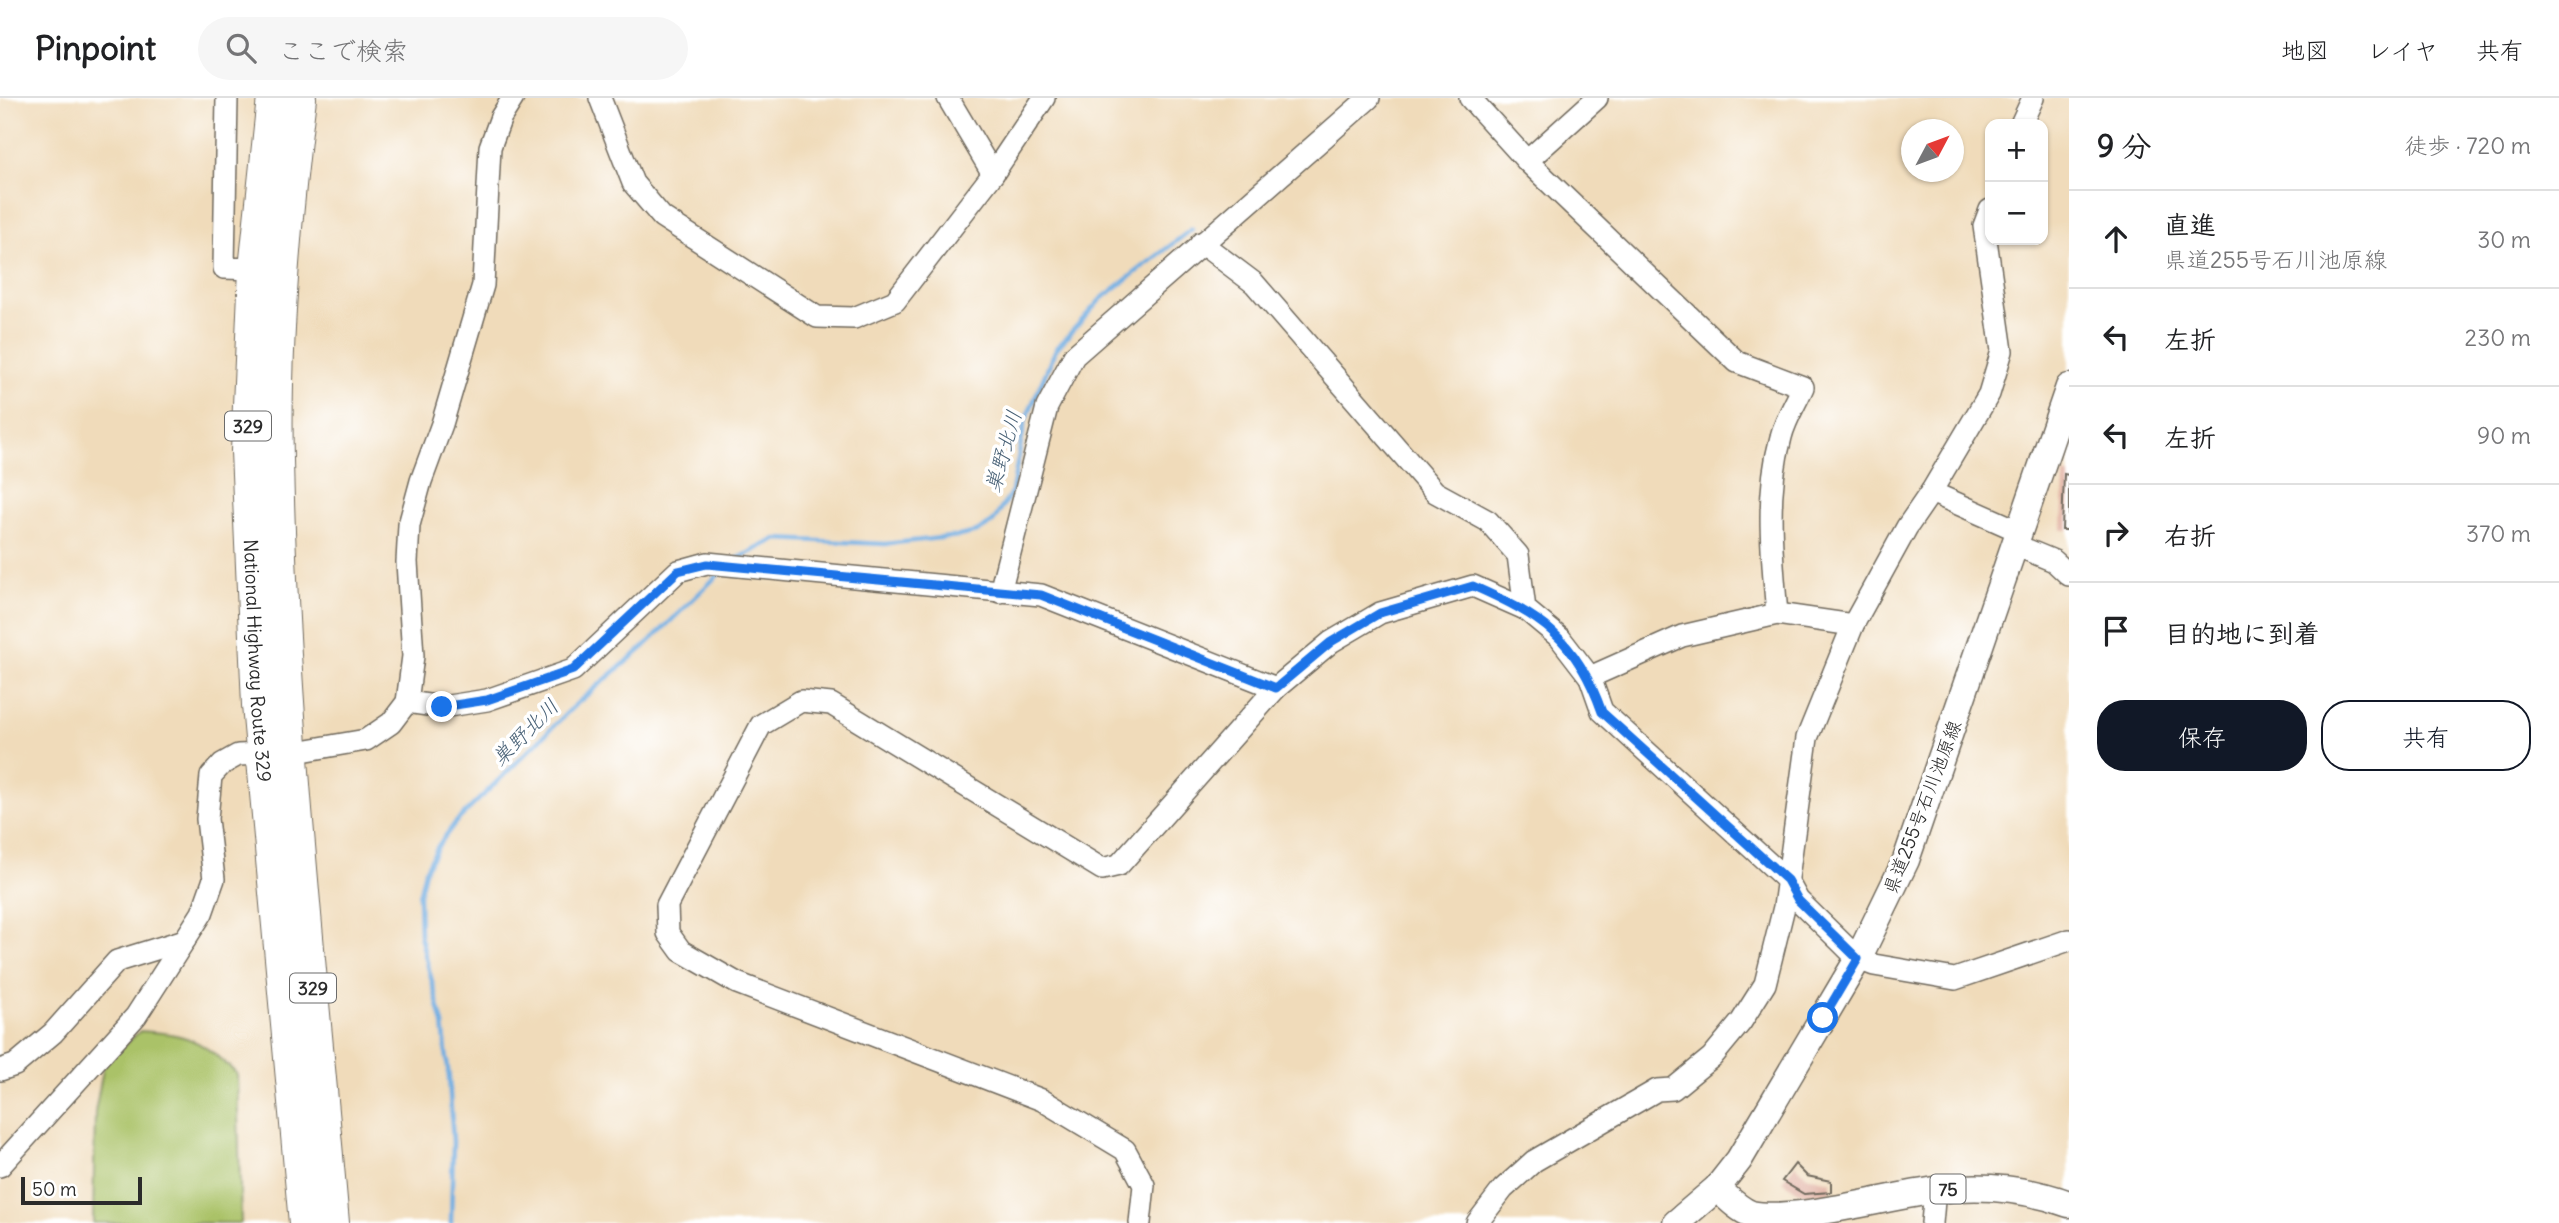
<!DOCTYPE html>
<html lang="ja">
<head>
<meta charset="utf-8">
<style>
  :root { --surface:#fff; --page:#f6f6f6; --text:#202124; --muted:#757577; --line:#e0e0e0; --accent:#111827 }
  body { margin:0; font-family:Delius,"Klee One",sans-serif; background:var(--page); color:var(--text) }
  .controls { position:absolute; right:21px; top:21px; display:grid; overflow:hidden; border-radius:14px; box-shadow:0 2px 5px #0004 }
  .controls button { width:63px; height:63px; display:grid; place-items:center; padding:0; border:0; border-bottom:2px solid var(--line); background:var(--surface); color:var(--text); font:35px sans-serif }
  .compass { position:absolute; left:1901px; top:21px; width:63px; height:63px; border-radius:50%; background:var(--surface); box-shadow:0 2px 5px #0004; rotate:49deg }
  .scale { position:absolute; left:21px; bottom:18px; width:121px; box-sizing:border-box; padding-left:7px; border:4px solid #2b2b2b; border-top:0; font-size:19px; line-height:24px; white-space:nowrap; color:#2b2b2b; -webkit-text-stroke:5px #fff; paint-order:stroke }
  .stop { position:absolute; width:21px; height:21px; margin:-16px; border:5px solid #1a73e8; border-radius:50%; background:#fff }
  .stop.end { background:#1a73e8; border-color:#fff; box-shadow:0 2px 7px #0008 }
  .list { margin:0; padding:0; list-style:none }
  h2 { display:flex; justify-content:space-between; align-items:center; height:91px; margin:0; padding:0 28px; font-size:30px }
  h2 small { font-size:23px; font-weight:400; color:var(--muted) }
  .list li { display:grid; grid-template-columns:46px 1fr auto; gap:21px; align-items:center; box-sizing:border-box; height:98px; padding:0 28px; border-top:2px solid var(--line) }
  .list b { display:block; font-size:26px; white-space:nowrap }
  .list p { margin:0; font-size:23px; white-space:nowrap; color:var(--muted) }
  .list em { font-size:23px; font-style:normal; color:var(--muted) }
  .actions { display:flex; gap:14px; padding:21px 28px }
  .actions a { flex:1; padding:16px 0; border:2px solid var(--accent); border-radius:28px; text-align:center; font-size:24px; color:var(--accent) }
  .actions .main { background:var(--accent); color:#fff }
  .icon { flex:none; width:38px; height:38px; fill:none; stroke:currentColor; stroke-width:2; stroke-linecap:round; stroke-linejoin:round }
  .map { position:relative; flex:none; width:2069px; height:1125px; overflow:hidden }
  header { display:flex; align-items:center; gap:42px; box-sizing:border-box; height:98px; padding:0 35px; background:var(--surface); border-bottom:2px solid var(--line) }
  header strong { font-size:33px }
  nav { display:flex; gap:38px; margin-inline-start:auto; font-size:24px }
  .search { width:490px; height:63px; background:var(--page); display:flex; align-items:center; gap:18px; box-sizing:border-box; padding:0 24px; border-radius:38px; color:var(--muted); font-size:26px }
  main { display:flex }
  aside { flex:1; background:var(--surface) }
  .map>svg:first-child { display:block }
  .green { fill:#aac268; stroke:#6a764a; stroke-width:2 }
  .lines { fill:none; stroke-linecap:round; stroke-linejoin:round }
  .stream { stroke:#6fade2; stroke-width:4.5 }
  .building { fill:#dda694 }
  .minor-casing { stroke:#70695d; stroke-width:24 }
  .major-casing { stroke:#70695d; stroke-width:29 }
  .highway-casing { stroke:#70695d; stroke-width:34 }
  .minor { stroke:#fff; stroke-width:21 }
  .major { stroke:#fff; stroke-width:26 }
  .highway { stroke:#fff; stroke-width:32 }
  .route { stroke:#1a73e8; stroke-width:9 }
  .labels { text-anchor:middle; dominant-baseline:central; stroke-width:7; stroke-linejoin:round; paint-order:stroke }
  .shield { fill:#fff; stroke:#6b6b6b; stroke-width:2 }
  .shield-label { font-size:18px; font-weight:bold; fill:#2b2b2b }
  .street-label { font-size:19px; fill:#2b2b2b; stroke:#fff }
  .water-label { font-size:21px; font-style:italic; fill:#465f74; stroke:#fff }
</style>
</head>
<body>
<header>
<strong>Pinpoint</strong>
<div class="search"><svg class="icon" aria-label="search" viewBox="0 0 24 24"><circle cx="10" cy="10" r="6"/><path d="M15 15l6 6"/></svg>ここで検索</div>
<nav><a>地図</a><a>レイヤ</a><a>共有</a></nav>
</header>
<main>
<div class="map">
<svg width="2069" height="1125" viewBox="0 0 2069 1125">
  <rect width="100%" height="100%" fill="#fff"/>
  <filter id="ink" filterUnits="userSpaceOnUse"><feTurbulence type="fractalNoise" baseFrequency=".0143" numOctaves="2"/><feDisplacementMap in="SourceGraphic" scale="14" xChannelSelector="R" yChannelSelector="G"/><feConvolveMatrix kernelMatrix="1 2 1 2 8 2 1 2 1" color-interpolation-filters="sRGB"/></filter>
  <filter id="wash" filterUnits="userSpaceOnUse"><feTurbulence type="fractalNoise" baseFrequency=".00686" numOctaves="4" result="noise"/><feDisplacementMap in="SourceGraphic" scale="28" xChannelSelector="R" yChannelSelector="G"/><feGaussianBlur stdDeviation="1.57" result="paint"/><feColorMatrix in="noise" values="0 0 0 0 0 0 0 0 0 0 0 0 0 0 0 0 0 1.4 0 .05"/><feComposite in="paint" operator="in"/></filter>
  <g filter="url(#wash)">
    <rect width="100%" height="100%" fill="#f0dbba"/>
    <path class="green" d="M140,933C191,936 200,942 237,976L241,1125H93L95,1014L104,966Z"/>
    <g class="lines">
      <g class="stream">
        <polyline points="737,461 776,441 885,446 959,438 977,434 993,424 1012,393 1025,323 1056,251 1101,201 1192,131"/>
        <polyline points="451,1125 453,1044 449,980 443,926 420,837 419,798 425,773 438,748 455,725 575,607 644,549 722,473"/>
      </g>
    </g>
    <g id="blocks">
      <g class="building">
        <polygon points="2064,376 2069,377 2069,432 2062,432"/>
        <polygon points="1795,1066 1807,1078 1831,1083 1831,1094 1804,1096 1782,1083"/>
      </g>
    </g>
  </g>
  <g filter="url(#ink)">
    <use href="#blocks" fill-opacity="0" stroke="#70695d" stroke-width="2"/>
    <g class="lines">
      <defs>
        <g id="minor">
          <polyline points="227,0 224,170 255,171"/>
          <polyline points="600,0 633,85 662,119 817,219 854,220 895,203 993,76 1044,0"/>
          <polyline points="948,0 993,76"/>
          <path d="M1470,0L1527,63L1737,264L1803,289C1796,305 1785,322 1781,339C1765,397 1772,457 1777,516"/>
          <polyline points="2021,26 2033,0"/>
          <polyline points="1527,63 1597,0"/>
          <polyline points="1201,145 1254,185 1435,394 1488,423 1518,457 1525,511"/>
          <polyline points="1931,394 2019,433"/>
          <polyline points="2015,447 2054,463 2069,477"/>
          <polyline points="1000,494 1047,309 1074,258 1369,0"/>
          <polyline points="1590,579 1682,538 1777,516 1853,527"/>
          <polyline points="407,604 442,609 487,602 573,572 678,473 707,465 1041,497 1276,590"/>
          <polyline points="0,972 15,967 53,935 117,863 185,842"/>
          <polyline points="0,1068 136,918 202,815 214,781 207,721 211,678 222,666 238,657 290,655 366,642 391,625 407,604 413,558 407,464 409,427 421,383 442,326 483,187 490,49 501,19 513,0"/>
          <polyline points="1140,1125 1144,1087 1125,1052 1042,1002 737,885 681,853 668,835 667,807 761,627 801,603 831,606 1102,771 1119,767 1276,590 1331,544 1380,515 1473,488 1525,511 1560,540 1590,579 1602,613 1787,782 1798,802 1844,847 1858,861 1874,867 1955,881 2069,842"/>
          <polyline points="1477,1125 1503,1091 1534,1063 1657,992 1673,991 1712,959 1741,924 1765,886 1784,809 1807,640 1853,527 1907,429 1931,394 1989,296 2002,253 1984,128 1990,112"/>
          <polyline points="1932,1125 1935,1092"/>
        </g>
        <g id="major">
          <path d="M1717,1090C1728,1100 1738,1111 1751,1116C1795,1125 1888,1098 1937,1092C1983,1086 2025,1090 2069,1106"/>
          <polyline points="1676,1125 1717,1090 1739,1062 1858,861 1906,762 2069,289"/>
        </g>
        <g id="highway">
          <path id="s1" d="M273,0L255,171L247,353L258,607L305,1125"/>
          <path d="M300,0C285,119 274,241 277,362C282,617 311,871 333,1125"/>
        </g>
      </defs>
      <use href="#minor" class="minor-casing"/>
      <use href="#major" class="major-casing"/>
      <use href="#highway" class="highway-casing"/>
      <use href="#minor" class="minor"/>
      <use href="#major" class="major"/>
      <use href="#highway" class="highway"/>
    </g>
  </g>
  <g class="lines" filter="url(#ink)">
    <path class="route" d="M442,609L487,602L573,572L678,473L707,466L1041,497L1276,590L1331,544L1380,515L1473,488C1541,518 1576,540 1602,614L1787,782L1798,802L1858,861L1823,920"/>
  </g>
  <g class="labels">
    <g class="shield">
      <rect x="225" y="313.5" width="46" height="29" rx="5"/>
      <rect x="290" y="875.5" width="46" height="29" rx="5"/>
      <rect x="1930.5" y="1076.5" width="35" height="29" rx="5"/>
    </g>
    <g class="shield-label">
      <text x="248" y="328">329</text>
      <text x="313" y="890">329</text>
      <text x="1948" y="1091">75</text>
    </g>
    <g class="street-label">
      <text stroke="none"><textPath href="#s1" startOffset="564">National Highway Route 329</textPath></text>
      <text transform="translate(1922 709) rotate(-69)">県道255号石川池原線</text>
    </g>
    <g class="water-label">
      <text transform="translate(1003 353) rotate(-74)">巣野北川</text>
      <text transform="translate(525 634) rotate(-45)">巣野北川</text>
    </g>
  </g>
</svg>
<div class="controls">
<button>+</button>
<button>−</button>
</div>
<svg class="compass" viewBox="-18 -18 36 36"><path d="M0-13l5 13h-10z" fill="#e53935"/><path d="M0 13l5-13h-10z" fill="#757577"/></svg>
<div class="scale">50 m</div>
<div class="stop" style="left:1823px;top:920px"></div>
<div class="stop end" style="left:442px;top:609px"></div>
</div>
<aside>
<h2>9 分<small>徒歩 · 720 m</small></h2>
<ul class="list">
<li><svg class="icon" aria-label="ahead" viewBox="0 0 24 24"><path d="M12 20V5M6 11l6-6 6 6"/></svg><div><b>直進</b><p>県道255号石川池原線</p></div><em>30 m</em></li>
<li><svg class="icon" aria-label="left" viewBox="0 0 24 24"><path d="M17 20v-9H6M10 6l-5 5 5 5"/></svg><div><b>左折</b></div><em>230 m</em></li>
<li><svg class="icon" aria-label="left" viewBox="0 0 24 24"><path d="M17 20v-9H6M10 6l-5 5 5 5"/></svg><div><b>左折</b></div><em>90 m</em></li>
<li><svg class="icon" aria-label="right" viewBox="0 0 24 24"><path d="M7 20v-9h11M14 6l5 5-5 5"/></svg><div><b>右折</b></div><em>370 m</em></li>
<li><svg class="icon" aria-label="arrive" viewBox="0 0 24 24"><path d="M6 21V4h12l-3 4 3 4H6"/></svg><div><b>目的地に到着</b></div></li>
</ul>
<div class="actions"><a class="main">保存</a><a>共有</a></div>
</aside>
</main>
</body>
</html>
